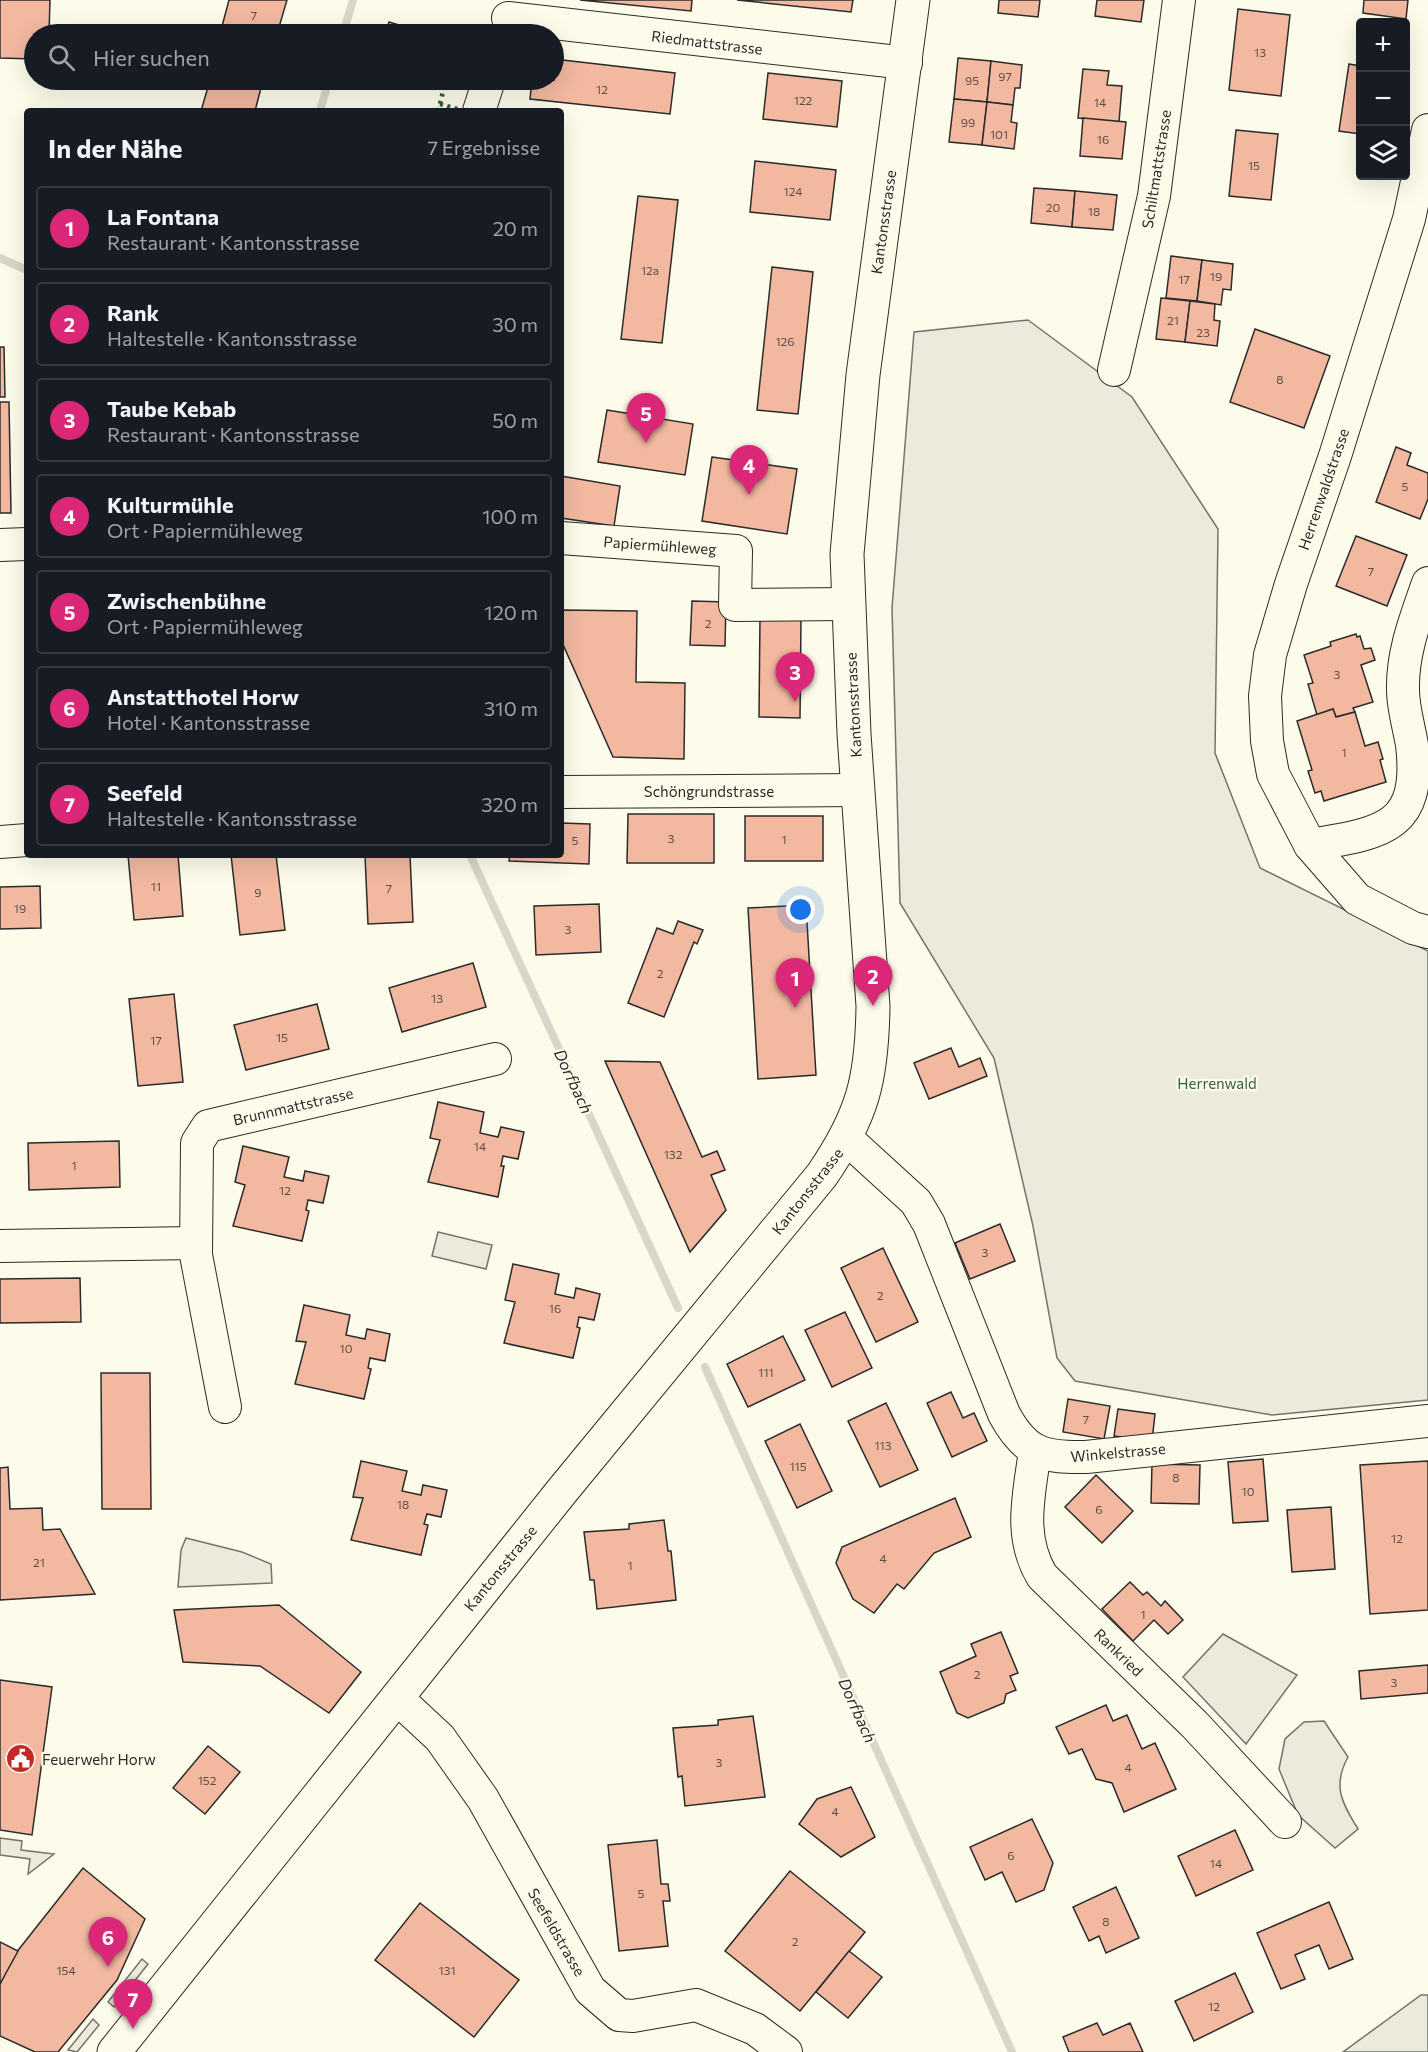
<!DOCTYPE html>
<html lang="de">
<head>
<meta charset="utf-8">
<style>
  :root { --surface:#171b24; --page:#20242c; --text:#f1f3f6; --muted:#9ea1a6; --line:#363941; --accent:#db2777 }
  body { margin:0; font-family:Commissioner,sans-serif; background:var(--page); color:var(--text) }
  .controls { position:absolute; right:18px; top:18px; display:grid; overflow:hidden; border-radius:6px; box-shadow:0 6px 24px #0002 }
  .controls button { width:54px; height:54px; display:grid; place-items:center; padding:0; border:0; border-bottom:2px solid var(--line); background:var(--surface); color:var(--text); font:30px sans-serif }
  .you { position:absolute; left:801px; top:910px; width:21px; height:21px; margin:-15px; border:4px solid #fff; border-radius:50%; background:#1a73e8; box-shadow:0 0 0 9px #1a73e833 }
  .badge { display:grid; place-items:center; width:39px; height:39px; border-radius:50%; background:var(--accent); color:#fff; font-size:20px; font-weight:700 }
  .pin { position:absolute; translate:-50% -50px; filter:drop-shadow(0 2px 3px #0008) }
  .pin::after { content:''; position:absolute; top:32px; width:21px; height:18px; background:inherit; clip-path:polygon(0 0,100% 0,50% 100%) }
  .list { margin:0; padding:0; list-style:none }
  h2 { display:flex; justify-content:space-between; align-items:center; height:78px; margin:0; padding:0 24px; font-size:26px }
  h2 small { font-size:20px; font-weight:400; color:var(--muted) }
  .list li { display:grid; grid-template-columns:39px 1fr auto; gap:18px; align-items:center; box-sizing:border-box; height:84px; margin:0 12px 12px; padding:0 12px; border:2px solid var(--line); border-radius:6px }
  .list b { display:block; font-size:22px; white-space:nowrap }
  .list p { margin:0; font-size:20px; white-space:nowrap; color:var(--muted) }
  .list em { font-size:20px; font-style:normal; color:var(--muted) }
  .icon { flex:none; width:33px; height:33px; fill:none; stroke:currentColor; stroke-width:2; stroke-linecap:round; stroke-linejoin:round }
  .map { position:relative; flex:none; width:1428px; height:2052px; overflow:hidden }
  .search { position:absolute; background:var(--surface); box-shadow:0 6px 24px #0002; left:24px; top:24px; width:540px; height:66px; display:flex; align-items:center; gap:15px; box-sizing:border-box; padding:0 21px; border-radius:33px; color:var(--muted); font-size:22px }
  .panel { position:absolute; background:var(--surface); box-shadow:0 6px 24px #0002; left:24px; top:108px; width:540px; height:750px; border-radius:6px }
  .map>svg:first-child { display:block }
  .green { fill:#ecebdb; stroke:#74746e; stroke-width:1.5 }
  .lines { fill:none; stroke-linecap:round; stroke-linejoin:round }
  .stream { stroke:#d8d7c9; stroke-width:8 }
  .building { fill:#f2b8a0; stroke:#2b2b2b; stroke-width:1.5 }
  .minor-casing { stroke:#2b2b2b; stroke-width:34 }
  .major-casing { stroke:#2b2b2b; stroke-width:35 }
  .minor { stroke:#fdfbea; stroke-width:32 }
  .major { stroke:#fdfbea; stroke-width:33 }
  .hedge { stroke:#34623c; stroke-width:4.5; stroke-dasharray:3 4.5; stroke-linecap:butt }
  .labels { text-anchor:middle; dominant-baseline:central; stroke-width:4.5; stroke-linejoin:round; paint-order:stroke }
  .number-label { font-size:12px; fill:#5d4e48 }
  .street-label { font-size:15px; fill:#2b2b2b; stroke:#fdfbea }
  .park-label { font-size:15px; fill:#34623c; stroke:#fdfbea }
  .poi-label { font-size:15px; fill:#2b2b2b; stroke:#fdfbea; text-anchor:start }
  .water-label { font-size:16px; font-style:italic; fill:#2b2b2b; stroke:#fdfbea }
</style>
</head>
<body>
<div class="map">
<svg width="1428" height="2052" viewBox="0 0 1428 2052">
  <rect width="100%" height="100%" fill="#fdfbea"/>
  <g class="green">
    <polygon points="1028,320 1132,397 1218,529 1215,753 1260,868 1428,951 1428,1400 1272,1415 1075,1381 1057,1358 1033,1226 994,1058 900,903 892,608 914,332"/>
    <polygon points="438,1232 492,1245 486,1269 432,1256"/>
    <polygon points="186,1538 242,1552 271,1564 272,1583 178,1587 181,1550"/>
    <polygon points="1223,1634 1297,1675 1246,1744 1183,1677"/>
    <path d="M1324,1721L1348,1757C1332,1786 1342,1803 1358,1829L1335,1848L1298,1815L1279,1769L1285,1739L1304,1722Z"/>
    <polygon points="0,1838 22,1841 21,1850 54,1854 28,1874 30,1859 0,1855"/>
    <polygon points="142,1959 148,1964 114,2007 108,2002"/>
    <polygon points="1421,1995 1428,1995 1428,2052 1343,2052"/>
    <polygon points="93,2019 99,2025 77,2052 68,2050"/>
  </g>
  <g class="lines">
    <g class="stream">
      <polyline points="343,34 353,0"/>
      <polyline points="320,111 329,80"/>
      <polyline points="0,258 27,270"/>
      <polyline points="470,855 678,1308"/>
      <polyline points="705,1367 1012,2052"/>
    </g>
  </g>
  <g class="building">
    <polygon points="0,0 50,0 49,34 34,34 34,59 0,58"/>
    <polygon points="229,0 287,0 277,34 237,34 221,30"/>
    <polygon points="580,0 692,0 691,11"/>
    <polygon points="737,0 853,0 851,12"/>
    <polygon points="999,0 1040,0 1038,17 998,13"/>
    <polygon points="1097,0 1144,0 1141,22 1095,16"/>
    <polygon points="1364,0 1408,0 1406,19 1363,13"/>
    <polygon points="1238,9 1290,15 1281,96 1229,90"/>
    <polygon points="389,22 429,34 385,34"/>
    <polygon points="958,58 991,61 987,102 954,99"/>
    <polygon points="554,59 675,73 670,114 530,99 532,80 554,80"/>
    <polygon points="991,61 1022,65 1020,88 1015,88 1013,105 987,102"/>
    <polygon points="1349,64 1360,66 1360,134 1339,131"/>
    <polygon points="1083,69 1109,71 1107,85 1122,86 1119,122 1078,118"/>
    <polygon points="768,73 842,81 837,127 763,119"/>
    <polygon points="210,80 263,80 255,111 201,111"/>
    <polygon points="954,99 987,102 982,145 949,142"/>
    <polygon points="987,102 1013,105 1011,122 1017,123 1014,149 982,145"/>
    <polygon points="1083,118 1126,122 1122,159 1080,156"/>
    <polygon points="1236,130 1278,134 1271,200 1229,196"/>
    <polygon points="755,161 836,170 830,220 750,212"/>
    <polygon points="1034,188 1075,191 1072,227 1031,223"/>
    <polygon points="1075,191 1117,195 1113,230 1072,227"/>
    <polygon points="638,196 678,200 662,343 621,339"/>
    <polygon points="1171,256 1202,260 1197,301 1166,298"/>
    <polygon points="1202,260 1233,264 1231,290 1223,289 1221,305 1197,301"/>
    <polygon points="772,267 813,272 798,414 757,410"/>
    <polygon points="1161,298 1190,301 1185,342 1156,339"/>
    <polygon points="1190,301 1215,304 1214,320 1220,321 1217,346 1185,342"/>
    <polygon points="1255,329 1330,356 1304,428 1230,402"/>
    <polygon points="0,347 4,347 5,397 0,397"/>
    <polygon points="0,402 9,402 11,513 0,513"/>
    <polygon points="607,410 693,424 685,475 598,462"/>
    <polygon points="1396,447 1411,453 1407,465 1428,473 1428,499 1420,519 1376,502"/>
    <polygon points="712,457 797,469 787,534 702,521"/>
    <polygon points="561,476 620,486 614,526 561,518"/>
    <polygon points="1356,536 1407,555 1387,606 1336,586"/>
    <polygon points="692,601 726,602 725,646 690,645"/>
    <polygon points="561,610 637,611 636,682 685,683 684,759 613,757 561,640"/>
    <polygon points="760,617 801,617 800,718 759,717"/>
    <polygon points="1356,634 1357,637 1360,636 1364,649 1371,648 1375,660 1361,665 1373,702 1353,708 1355,712 1336,717 1333,709 1317,715 1308,684 1313,683 1304,655 1331,646 1330,642"/>
    <polygon points="1333,709 1336,717 1355,712 1365,746 1378,742 1383,759 1380,760 1386,782 1324,801 1321,791 1315,793 1308,771 1312,770 1297,721"/>
    <polygon points="26,737 27,737 27,781 25,781"/>
    <polygon points="628,814 714,814 714,863 627,863"/>
    <rect x="745" y="816" width="78" height="45"/>
    <polygon points="561,823 590,824 589,864 509,861 510,855 561,855"/>
    <polygon points="128,855 178,855 183,916 134,920"/>
    <polygon points="231,855 276,855 285,930 240,935"/>
    <polygon points="365,855 410,855 413,922 368,924"/>
    <polygon points="40,886 41,928 0,929 0,887"/>
    <polygon points="599,904 601,952 536,955 534,906"/>
    <polygon points="806,905 816,1075 758,1079 748,908"/>
    <polygon points="678,921 703,930 697,944 694,942 664,1017 628,1003 657,928 673,934"/>
    <polygon points="473,963 486,1007 402,1032 389,988"/>
    <polygon points="174,994 183,1082 138,1086 129,999"/>
    <polygon points="317,1004 329,1049 246,1070 234,1025"/>
    <polygon points="951,1048 959,1067 980,1058 987,1076 929,1099 914,1063"/>
    <polygon points="605,1061 660,1062 702,1157 717,1151 725,1170 711,1175 726,1210 690,1252"/>
    <polygon points="438,1102 484,1112 480,1133 498,1137 501,1127 524,1132 518,1159 503,1156 501,1166 504,1166 498,1197 428,1182 440,1140 430,1138"/>
    <polygon points="119,1141 120,1187 29,1190 28,1143"/>
    <polygon points="243,1146 289,1157 284,1177 303,1181 305,1171 329,1176 323,1203 308,1200 306,1210 309,1211 302,1241 233,1226 245,1185 235,1182"/>
    <polygon points="1000,1224 1015,1261 970,1279 955,1243"/>
    <polygon points="883,1248 918,1322 876,1342 841,1268"/>
    <polygon points="513,1264 559,1274 555,1294 574,1298 576,1288 600,1294 594,1320 579,1317 577,1327 580,1328 573,1358 504,1343 515,1302 505,1300"/>
    <polygon points="80,1278 81,1322 0,1323 0,1279"/>
    <polygon points="304,1305 350,1315 346,1335 365,1339 367,1329 390,1334 385,1361 370,1358 368,1368 371,1369 364,1399 295,1384 306,1342 296,1341"/>
    <polygon points="845,1312 872,1368 832,1387 805,1330"/>
    <polygon points="783,1336 805,1380 748,1407 727,1364"/>
    <polygon points="101,1373 150,1373 151,1509 102,1509"/>
    <polygon points="951,1392 963,1418 974,1413 987,1441 952,1457 927,1403"/>
    <polygon points="1068,1399 1110,1406 1104,1439 1063,1432"/>
    <polygon points="886,1403 918,1470 880,1487 848,1421"/>
    <polygon points="1118,1409 1155,1414 1152,1441 1114,1436"/>
    <polygon points="800,1424 832,1491 797,1508 765,1441"/>
    <polygon points="1263,1459 1268,1521 1233,1523 1228,1462"/>
    <polygon points="361,1461 407,1471 402,1491 421,1495 423,1485 447,1490 441,1517 427,1514 424,1524 428,1525 421,1555 351,1540 363,1498 353,1497"/>
    <polygon points="1428,1461 1428,1610 1370,1614 1360,1465"/>
    <polygon points="1152,1464 1200,1465 1199,1504 1151,1503"/>
    <polygon points="8,1467 10,1509 42,1508 43,1530 60,1529 95,1594 0,1600 0,1468"/>
    <polygon points="1096,1475 1133,1511 1102,1543 1065,1507"/>
    <polygon points="955,1498 971,1537 934,1553 904,1589 897,1584 874,1613 853,1599 836,1563 842,1547"/>
    <polygon points="1331,1507 1335,1569 1292,1572 1287,1510"/>
    <polygon points="664,1520 668,1551 671,1551 676,1600 597,1609 594,1580 590,1580 584,1532 629,1529 629,1524"/>
    <polygon points="1130,1582 1143,1595 1147,1592 1161,1606 1165,1601 1183,1620 1168,1634 1154,1620 1133,1641 1102,1609"/>
    <polygon points="279,1605 361,1672 329,1713 260,1666 183,1662 174,1610"/>
    <polygon points="1001,1632 1018,1673 1010,1676 1016,1690 1006,1694 1004,1703 968,1718 957,1713 940,1672 976,1656 971,1644"/>
    <polygon points="1428,1665 1428,1693 1361,1699 1359,1671"/>
    <polygon points="0,1680 52,1687 32,1835 0,1830"/>
    <polygon points="1106,1705 1113,1721 1127,1715 1142,1749 1155,1743 1176,1789 1124,1812 1112,1783 1096,1779 1082,1749 1069,1754 1056,1727"/>
    <polygon points="753,1716 765,1797 685,1806 682,1776 678,1777 673,1728 718,1725 718,1720"/>
    <polygon points="208,1746 240,1772 205,1814 173,1788"/>
    <polygon points="851,1787 875,1837 841,1857 799,1824 817,1799"/>
    <polygon points="1032,1819 1053,1863 1044,1890 1016,1902 1002,1872 985,1880 970,1847"/>
    <polygon points="1235,1830 1253,1870 1196,1896 1178,1856"/>
    <polygon points="657,1840 661,1884 668,1884 670,1901 663,1901 668,1946 619,1951 608,1845"/>
    <polygon points="83,1868 145,1919 117,1980 58,2052 35,2052 0,2036 0,1984 12,1958"/>
    <polygon points="790,1871 865,1932 800,2011 725,1951"/>
    <polygon points="1116,1887 1139,1938 1106,1953 1099,1936 1089,1941 1073,1907"/>
    <polygon points="1329,1902 1353,1959 1329,1969 1319,1945 1295,1955 1305,1979 1281,1989 1257,1933"/>
    <polygon points="420,1903 519,1980 474,2037 375,1960"/>
    <polygon points="0,1942 18,1951 0,1984"/>
    <polygon points="849,1951 882,1977 848,2018 816,1992"/>
    <polygon points="1235,1973 1253,2012 1194,2041 1175,2001"/>
    <polygon points="1097,2023 1103,2035 1130,2023 1143,2052 1069,2052 1063,2037"/>
  </g>
  <g class="lines">
    <defs>
      <g id="minor">
        <polyline points="508,18 906,63"/>
        <polyline points="479,111 489,80"/>
        <polyline points="1428,130 1409,219 1335,456 1291,584 1270,655 1265,696 1267,741 1273,774 1310,845 1357,899 1413,928 1428,932"/>
        <polyline points="1114,370 1154,196 1179,0"/>
        <polyline points="561,538 736,551 735,605 847,604"/>
        <polyline points="0,545 27,544"/>
        <polyline points="561,792 858,790"/>
        <polyline points="0,842 27,840"/>
        <path d="M1310,845C1380,833 1422,830 1412,745C1409,727 1403,708 1403,690C1402,652 1416,618 1428,583"/>
        <path d="M847,1139L916,1202L929,1224L1004,1414C1025,1453 1043,1458 1086,1457L1428,1421"/>
        <polyline points="0,1246 195,1243"/>
        <polyline points="225,1407 196,1255 197,1143 208,1126 495,1059"/>
        <path d="M1035,1451C1029,1495 1018,1536 1042,1576L1195,1725L1285,1822"/>
        <polyline points="397,1698 440,1738 483,1799 590,1990 619,2015 633,2016 696,2005 755,2029 786,2052"/>
      </g>
      <path id="major" d="M114,2052L562,1491L822,1175C863,1115 872,1079 873,1006L854,734L847,554L863,375L913,0"/>
    </defs>
    <use href="#minor" class="minor-casing"/>
    <use href="#major" class="major-casing"/>
    <use href="#minor" class="minor"/>
    <use href="#major" class="major"/>
    <g class="hedge">
      <polyline points="440,104 461,110"/>
      <polyline points="438,111 444,88"/>
    </g>
  </g>
  <defs>
    <symbol id="civic-disc" viewBox="-11 -11 22 22"><circle r="9.5" fill="#c62828" stroke="#fdfbea"/><path d="M-.6-6.5H3V-4.5H.6V-3L4-1V1h2V6H-6V1h2V-1L-.6-3ZM-1.2 2.5V6h2.4V2.5Z" fill="#fff"/></symbol>
  </defs>
  <g fill-rule="evenodd">
    <use href="#civic-disc" x="4" y="1742" width="33" height="33"/>
  </g>
  <g class="labels">
    <g class="number-label">
      <text x="254" y="15">7</text>
      <text x="1260" y="52">13</text>
      <text x="1005" y="76">97</text>
      <text x="972" y="80">95</text>
      <text x="602" y="89">12</text>
      <text x="803" y="100">122</text>
      <text x="1100" y="102">14</text>
      <text x="968" y="122">99</text>
      <text x="999" y="134">101</text>
      <text x="1103" y="139">16</text>
      <text x="1254" y="165">15</text>
      <text x="793" y="191">124</text>
      <text x="1053" y="207">20</text>
      <text x="1094" y="211">18</text>
      <text x="650" y="270">12a</text>
      <text x="1216" y="276">19</text>
      <text x="1184" y="279">17</text>
      <text x="1173" y="320">21</text>
      <text x="1203" y="332">23</text>
      <text x="785" y="341">126</text>
      <text x="1280" y="379">8</text>
      <text x="1405" y="486">5</text>
      <text x="1371" y="571">7</text>
      <text x="708" y="623">2</text>
      <text x="1337" y="674">3</text>
      <text x="1344" y="752">1</text>
      <text x="671" y="838">3</text>
      <text x="784" y="839">1</text>
      <text x="575" y="840">5</text>
      <text x="156" y="886">11</text>
      <text x="389" y="888">7</text>
      <text x="258" y="892">9</text>
      <text x="20" y="908">19</text>
      <text x="568" y="929">3</text>
      <text x="660" y="973">2</text>
      <text x="437" y="998">13</text>
      <text x="282" y="1037">15</text>
      <text x="156" y="1040">17</text>
      <text x="480" y="1146">14</text>
      <text x="673" y="1154">132</text>
      <text x="74" y="1165">1</text>
      <text x="285" y="1190">12</text>
      <text x="985" y="1252">3</text>
      <text x="880" y="1295">2</text>
      <text x="555" y="1308">16</text>
      <text x="346" y="1348">10</text>
      <text x="766" y="1372">111</text>
      <text x="1086" y="1419">7</text>
      <text x="883" y="1445">113</text>
      <text x="798" y="1466">115</text>
      <text x="1176" y="1477">8</text>
      <text x="1248" y="1491">10</text>
      <text x="403" y="1504">18</text>
      <text x="1099" y="1509">6</text>
      <text x="1397" y="1538">12</text>
      <text x="883" y="1558">4</text>
      <text x="39" y="1562">21</text>
      <text x="630" y="1565">1</text>
      <text x="1143" y="1614">1</text>
      <text x="977" y="1674">2</text>
      <text x="1394" y="1682">3</text>
      <text x="719" y="1762">3</text>
      <text x="1128" y="1767">4</text>
      <text x="207" y="1780">152</text>
      <text x="835" y="1811">4</text>
      <text x="1011" y="1855">6</text>
      <text x="1216" y="1863">14</text>
      <text x="641" y="1893">5</text>
      <text x="1106" y="1921">8</text>
      <text x="795" y="1941">2</text>
      <text x="66" y="1970">154</text>
      <text x="447" y="1970">131</text>
      <text x="1214" y="2006">12</text>
    </g>
    <g class="street-label">
      <text transform="translate(707 42) rotate(7)">Riedmattstrasse</text>
      <text transform="translate(1156 169) rotate(-81)">Schiltmattstrasse</text>
      <text transform="translate(883 222) rotate(-82)">Kantonsstrasse</text>
      <text transform="translate(1323 489) rotate(-71)">Herrenwaldstrasse</text>
      <text transform="translate(660 545) rotate(4)">Papiermühleweg</text>
      <text transform="translate(853 705) rotate(-93)">Kantonsstrasse</text>
      <text x="709" y="791">Schöngrundstrasse</text>
      <text transform="translate(293 1106) rotate(-13)">Brunnmattstrasse</text>
      <text transform="translate(807 1191) rotate(-52)">Kantonsstrasse</text>
      <text transform="translate(1118 1452) rotate(-5)">Winkelstrasse</text>
      <text transform="translate(500 1568) rotate(-51)">Kantonsstrasse</text>
      <text transform="translate(1119 1652) rotate(44)">Rankried</text>
      <text transform="translate(557 1932) rotate(60)">Seefeldstrasse</text>
    </g>
    <g class="park-label">
      <text x="1217" y="1083">Herrenwald</text>
    </g>
    <g class="poi-label">
      <text x="42" y="1759">Feuerwehr Horw</text>
    </g>
    <g class="water-label">
      <text transform="translate(574 1081) rotate(65)">Dorfbach</text>
      <text transform="translate(858 1710) rotate(66)">Dorfbach</text>
    </g>
  </g>
</svg>
<div class="controls">
<button>+</button>
<button>−</button>
<button><svg class="icon" aria-label="layers" viewBox="0 0 24 24"><path d="M12 4l9 5-9 5-9-5zM3 14l9 5 9-5"/></svg></button>
</div>
<div class="you"></div>
<div class="pin badge" style="left:795px;top:1008px">1</div>
<div class="pin badge" style="left:873px;top:1006px">2</div>
<div class="pin badge" style="left:795px;top:702px">3</div>
<div class="pin badge" style="left:749px;top:495px">4</div>
<div class="pin badge" style="left:646px;top:443px">5</div>
<div class="pin badge" style="left:108px;top:1967px">6</div>
<div class="pin badge" style="left:133px;top:2029px">7</div>
<div class="search"><svg class="icon" aria-label="search" viewBox="0 0 24 24"><circle cx="10" cy="10" r="6"/><path d="M15 15l6 6"/></svg>Hier suchen</div>
<section class="panel">
<h2>In der Nähe<small>7 Ergebnisse</small></h2>
<ul class="list">
<li><span class="badge">1</span><div><b>La Fontana</b><p>Restaurant · Kantonsstrasse</p></div><em>20 m</em></li>
<li><span class="badge">2</span><div><b>Rank</b><p>Haltestelle · Kantonsstrasse</p></div><em>30 m</em></li>
<li><span class="badge">3</span><div><b>Taube Kebab</b><p>Restaurant · Kantonsstrasse</p></div><em>50 m</em></li>
<li><span class="badge">4</span><div><b>Kulturmühle</b><p>Ort · Papiermühleweg</p></div><em>100 m</em></li>
<li><span class="badge">5</span><div><b>Zwischenbühne</b><p>Ort · Papiermühleweg</p></div><em>120 m</em></li>
<li><span class="badge">6</span><div><b>Anstatthotel Horw</b><p>Hotel · Kantonsstrasse</p></div><em>310 m</em></li>
<li><span class="badge">7</span><div><b>Seefeld</b><p>Haltestelle · Kantonsstrasse</p></div><em>320 m</em></li>
</ul>
</section>
</div>
</body>
</html>
